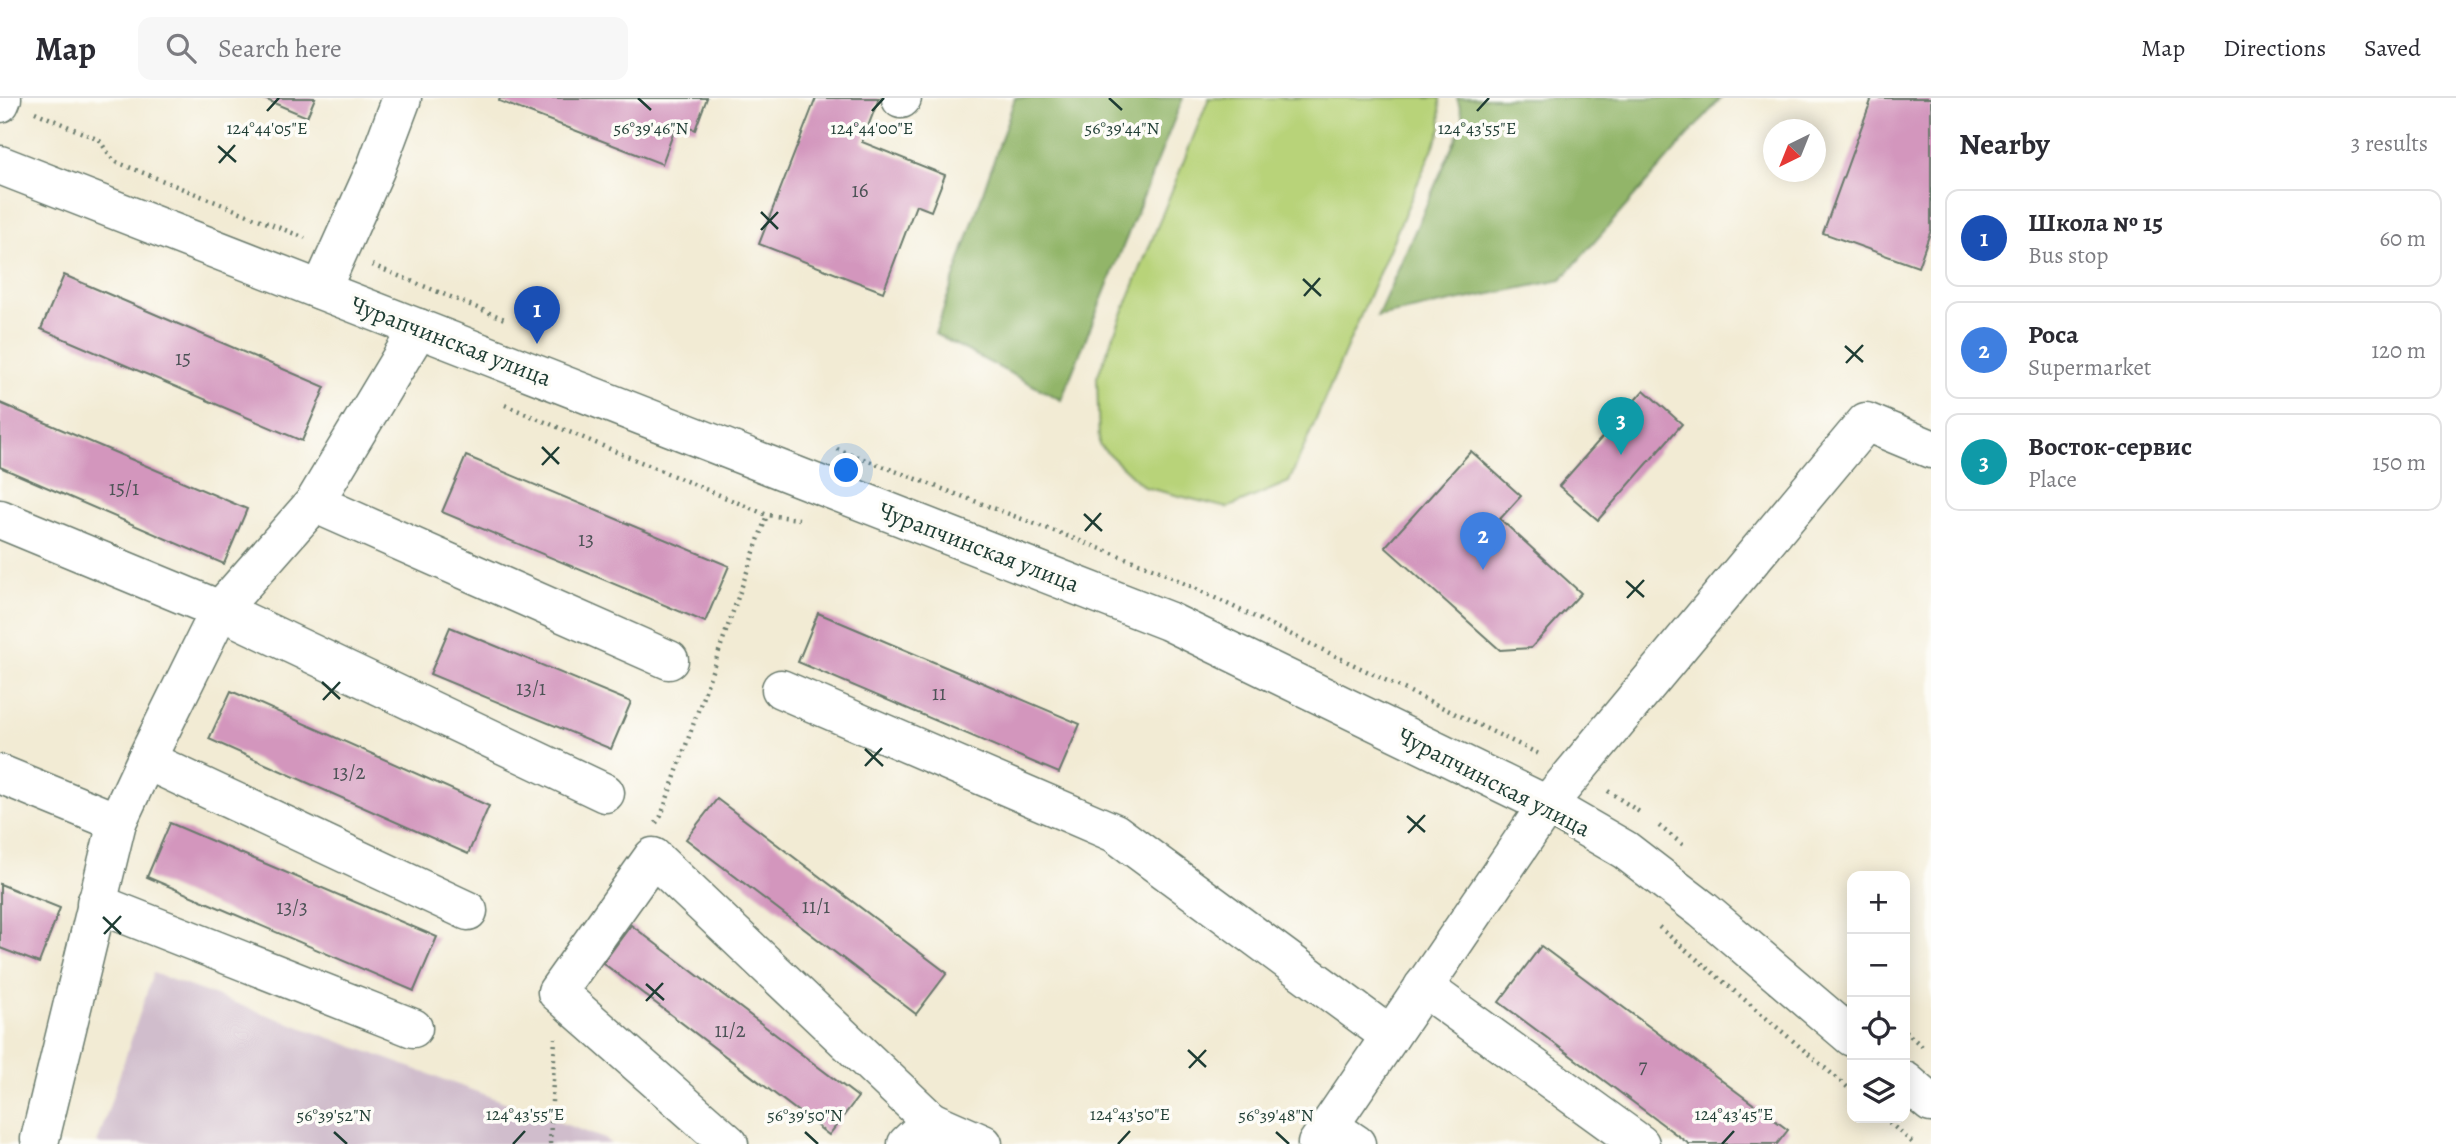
<!DOCTYPE html>
<html lang="en">
<head>
<meta charset="utf-8">
<style>
  :root { --surface:#fff; --page:#f7f7f7; --text:#2b2b33; --muted:#7c7c81; --line:#e1e1e2; --accent:#ea580c }
  body { margin:0; font-family:Alegreya,serif; background:var(--page); color:var(--text) }
  .controls { position:absolute; right:21px; bottom:21px; display:grid; overflow:hidden; border-radius:14px; box-shadow:0 4px 18px #0003 }
  .controls button { width:63px; height:63px; display:grid; place-items:center; padding:0; border:0; border-bottom:2px solid var(--line); background:var(--surface); color:var(--text); font:35px sans-serif }
  .compass { position:absolute; left:1763px; top:21px; width:63px; height:63px; border-radius:50%; background:var(--surface); box-shadow:0 4px 18px #0003; rotate:223deg }
  .you { position:absolute; left:847px; top:373px; width:24px; height:24px; margin:-18px; border:5px solid #fff; border-radius:50%; background:#1a73e8; box-shadow:0 0 0 10px #1a73e833 }
  .badge { display:grid; place-items:center; width:46px; height:46px; border-radius:50%; background:var(--accent); color:#fff; font-size:23px; font-weight:700 }
  .pin { position:absolute; translate:-50% -58px; filter:drop-shadow(0 2px 4px #0008) }
  .pin::after { content:''; position:absolute; top:37px; width:24px; height:21px; background:inherit; clip-path:polygon(0 0,100% 0,50% 100%) }
  .list { margin:0; padding:0; list-style:none }
  h2 { display:flex; justify-content:space-between; align-items:center; height:91px; margin:0; padding:0 28px; font-size:30px }
  h2 small { font-size:23px; font-weight:400; color:var(--muted) }
  .list li { display:grid; grid-template-columns:46px 1fr auto; gap:21px; align-items:center; box-sizing:border-box; height:98px; margin:0 14px 14px; padding:0 14px; border:2px solid var(--line); border-radius:14px }
  .list b { display:block; font-size:26px; white-space:nowrap }
  .list p { margin:0; font-size:23px; white-space:nowrap; color:var(--muted) }
  .list em { font-size:23px; font-style:normal; color:var(--muted) }
  .icon { flex:none; width:38px; height:38px; fill:none; stroke:currentColor; stroke-width:2; stroke-linecap:round; stroke-linejoin:round }
  .map { position:relative; flex:none; width:1931px; height:1046px; overflow:hidden }
  header { display:flex; align-items:center; gap:42px; box-sizing:border-box; height:98px; padding:0 35px; background:var(--surface); border-bottom:2px solid var(--line) }
  header strong { font-size:33px }
  nav { display:flex; gap:38px; margin-inline-start:auto; font-size:24px }
  .search { width:490px; height:63px; background:var(--page); display:flex; align-items:center; gap:18px; box-sizing:border-box; padding:0 24px; border-radius:14px; color:var(--muted); font-size:26px }
  main { display:flex }
  aside { flex:1; background:var(--surface) }
  .map>svg:first-child { display:block }
  .industrial { fill:#d0bdcc }
  .green { fill:#b8d379; stroke:#6c8856; stroke-width:2 }
  .forest { fill:#92b569; stroke:#58794e; stroke-width:2 }
  .building { fill:#d396bd }
  .lines { fill:none; stroke-linecap:round; stroke-linejoin:round }
  .minor-casing { stroke:#697a6c; stroke-width:41 }
  .path { stroke:#697a6c; stroke-width:4.5; stroke-dasharray:2 5; stroke-linecap:butt }
  .minor { stroke:#fff; stroke-width:38 }
  .ticks { fill:none; stroke:#1f3d34; stroke-width:2.5 }
  .labels { text-anchor:middle; dominant-baseline:central; stroke-width:7; stroke-linejoin:round; paint-order:stroke }
  .number-label { font-size:21px; fill:#4c5356 }
  .street-label { font-size:24px; fill:#1f3d34; stroke:#fdfcf7 }
  .ticks-label { font-size:18px; text-anchor:middle; fill:#1f3d34; stroke:#fdfcf7; stroke-width:7; stroke-linejoin:round; paint-order:stroke }
</style>
</head>
<body>
<header>
<strong>Map</strong>
<div class="search"><svg class="icon" aria-label="search" viewBox="0 0 24 24"><circle cx="10" cy="10" r="6"/><path d="M15 15l6 6"/></svg>Search here</div>
<nav><a>Map</a><a>Directions</a><a>Saved</a></nav>
</header>
<main>
<div class="map">
<svg width="1931" height="1046" viewBox="0 0 1931 1046">
  <rect width="100%" height="100%" fill="#fdfcf7"/>
  <filter id="ink" filterUnits="userSpaceOnUse"><feTurbulence type="fractalNoise" baseFrequency=".0143" numOctaves="2"/><feDisplacementMap in="SourceGraphic" scale="14" xChannelSelector="R" yChannelSelector="G"/><feConvolveMatrix kernelMatrix="1 2 1 2 8 2 1 2 1" color-interpolation-filters="sRGB"/></filter>
  <filter id="wash" filterUnits="userSpaceOnUse"><feTurbulence type="fractalNoise" baseFrequency=".00686" numOctaves="4" result="noise"/><feDisplacementMap in="SourceGraphic" scale="28" xChannelSelector="R" yChannelSelector="G"/><feGaussianBlur stdDeviation="1.57" result="paint"/><feColorMatrix in="noise" values="0 0 0 0 0 0 0 0 0 0 0 0 0 0 0 0 0 1.4 0 .05"/><feComposite in="paint" operator="in"/></filter>
  <g filter="url(#wash)">
    <rect width="100%" height="100%" fill="#f2ebd4"/>
    <polygon class="industrial" points="153,875 605,1041 611,1046 97,1046"/>
    <polygon class="green" points="1209,0 1440,0 1441,31 1289,384 1227,410 1144,389 1099,347 1097,279"/>
    <g class="forest">
      <polygon points="1015,0 1183,0 1061,302 935,236"/>
      <polygon points="1457,0 1721,0 1561,182 1377,219 1464,22"/>
    </g>
    <g id="blocks">
      <g class="building">
        <polygon points="262,0 315,0 307,19"/>
        <polygon points="500,0 707,0 695,32 677,25 662,66 499,3"/>
        <polygon points="816,0 879,0 862,44 945,77 931,113 916,107 883,194 759,146"/>
        <polygon points="1872,0 1931,0 1931,132 1918,169 1823,135"/>
        <polygon points="64,177 325,289 302,343 41,231"/>
        <polygon points="1644,292 1682,326 1598,422 1559,388"/>
        <polygon points="0,305 247,411 224,466 0,369"/>
        <polygon points="1471,353 1521,398 1500,421 1581,495 1531,550 1500,552 1385,449"/>
        <polygon points="466,358 729,468 705,524 442,414"/>
        <polygon points="818,515 1080,626 1059,675 798,564"/>
        <polygon points="450,529 631,604 611,651 430,576"/>
        <polygon points="231,593 489,708 468,756 209,641"/>
        <polygon points="717,701 947,875 916,916 686,741"/>
        <polygon points="170,725 437,839 414,893 147,779"/>
        <polygon points="0,786 60,810 39,865 0,850"/>
        <polygon points="631,827 858,999 829,1037 603,865"/>
        <polygon points="1541,848 1788,1032 1777,1046 1689,1046 1499,904"/>
      </g>
    </g>
  </g>
  <g filter="url(#ink)">
    <use href="#blocks" fill-opacity="0" stroke="#697a6c" stroke-width="2"/>
    <g class="lines">
      <defs>
        <g id="minor">
          <polyline points="901,1 902,0"/>
          <polyline points="0,5 2,0"/>
          <polyline points="0,67 1168,523 1547,707 1625,752 1703,812 1852,939"/>
          <polyline points="321,192 375,72 402,0"/>
          <polyline points="314,405 669,562"/>
          <polyline points="0,421 220,512 605,695"/>
          <polyline points="781,591 1115,735 1390,938"/>
          <polyline points="146,662 468,813"/>
          <polyline points="0,676 117,724"/>
          <polyline points="96,805 413,930"/>
          <polyline points="1423,889 1640,1046"/>
          <polyline points="1905,983 1931,1005"/>
          <polyline points="1329,1028 1356,1046"/>
          <polyline points="40,1041 117,724 146,662 220,512 314,405 419,230"/>
          <polyline points="729,1046 557,894 653,759 931,1023"/>
          <polyline points="907,1046 931,1023 983,1046"/>
          <polyline points="1317,1046 1547,707 1866,324 1931,351"/>
        </g>
      </defs>
      <use href="#minor" class="minor-casing"/>
      <g class="path">
        <polyline points="35,14 99,42 114,63 305,140"/>
        <polyline points="372,167 507,222"/>
        <polyline points="505,307 767,417 799,421"/>
        <polyline points="837,351 1157,472 1541,657"/>
        <polyline points="1608,693 1641,715"/>
        <polyline points="656,725 661,718 767,417"/>
        <polyline points="1659,728 1686,749"/>
        <polyline points="1659,829 1852,993"/>
        <polyline points="1905,933 1925,951"/>
        <polyline points="1884,1020 1914,1046"/>
        <polyline points="550,1046 555,940"/>
      </g>
      <use href="#minor" class="minor"/>
    </g>
  </g>
  <path class="ticks" d="M638,0L651,12M1109,0L1122,12M267,13L279,0M872,13L884,0M1477,13L1489,0M218,48L236,64M219,65L235,47M761,114L778,131M761,132L778,114M1303,181L1321,198M1304,198L1320,180M1845,248L1863,264M1846,265L1863,247M542,349L559,366M542,367L559,349M1084,416L1102,433M1085,433L1101,415M1626,483L1644,499M1627,500L1644,482M322,584L340,601M323,602L340,584M865,651L883,668M865,668L882,650M1407,718L1425,734M1408,735L1425,717M103,819L121,836M104,836L121,818M646,886L664,902M646,903L663,885M1188,952L1206,969M1189,970L1206,952M334,1034L347,1046M805,1034L818,1046M1276,1034L1289,1046M513,1046L525,1033M1118,1046L1130,1033M1722,1046L1734,1033"/>
  <g class="labels">
    <g class="number-label">
      <text x="860" y="92">16</text>
      <text x="183" y="260">15</text>
      <text x="124" y="390">15/1</text>
      <text x="586" y="441">13</text>
      <text x="531" y="590">13/1</text>
      <text x="939" y="595">11</text>
      <text x="349" y="674">13/2</text>
      <text x="816" y="808">11/1</text>
      <text x="292" y="809">13/3</text>
      <text x="730" y="932">11/2</text>
      <text x="1643" y="968">7</text>
    </g>
    <g class="street-label">
      <text transform="translate(451 243) rotate(21)">Чурапчинская улица</text>
      <text transform="translate(979 449) rotate(21)">Чурапчинская улица</text>
      <text transform="translate(1494 684) rotate(27)">Чурапчинская улица</text>
    </g>
  </g>
  <g class="ticks-label">
    <text x="1122" y="36">56°39'44"N</text>
    <text x="651" y="36">56°39'46"N</text>
    <text x="267" y="36">124°44'05"E</text>
    <text x="872" y="36">124°44'00"E</text>
    <text x="1477" y="36">124°43'55"E</text>
    <text x="525" y="1022">124°43'55"E</text>
    <text x="1130" y="1022">124°43'50"E</text>
    <text x="1734" y="1022">124°43'45"E</text>
    <text x="334" y="1023">56°39'52"N</text>
    <text x="805" y="1023">56°39'50"N</text>
    <text x="1276" y="1023">56°39'48"N</text>
  </g>
</svg>
<div class="controls">
<button>+</button>
<button>−</button>
<button><svg class="icon" aria-label="locate" viewBox="0 0 24 24"><circle cx="12" cy="12" r="6"/><path d="M12 2v4M12 18v4M2 12h4M18 12h4"/></svg></button>
<button><svg class="icon" aria-label="layers" viewBox="0 0 24 24"><path d="M12 4l9 5-9 5-9-5zM3 14l9 5 9-5"/></svg></button>
</div>
<svg class="compass" viewBox="-18 -18 36 36"><path d="M0-13l5 13h-10z" fill="#e53935"/><path d="M0 13l5-13h-10z" fill="#7c7c81"/></svg>
<div class="you"></div>
<div class="pin badge" style="left:537px;top:246px;background:#1a4fb4">1</div>
<div class="pin badge" style="left:1483px;top:472px;background:#3f7fe0">2</div>
<div class="pin badge" style="left:1621px;top:357px;background:#0f9aa8">3</div>
</div>
<aside>
<h2>Nearby<small>3 results</small></h2>
<ul class="list">
<li><span class="badge" style="background:#1a4fb4">1</span><div><b>Школа № 15</b><p>Bus stop</p></div><em>60 m</em></li>
<li><span class="badge" style="background:#3f7fe0">2</span><div><b>Роса</b><p>Supermarket</p></div><em>120 m</em></li>
<li><span class="badge" style="background:#0f9aa8">3</span><div><b>Восток-сервис</b><p>Place</p></div><em>150 m</em></li>
</ul>
</aside>
</main>
</body>
</html>
